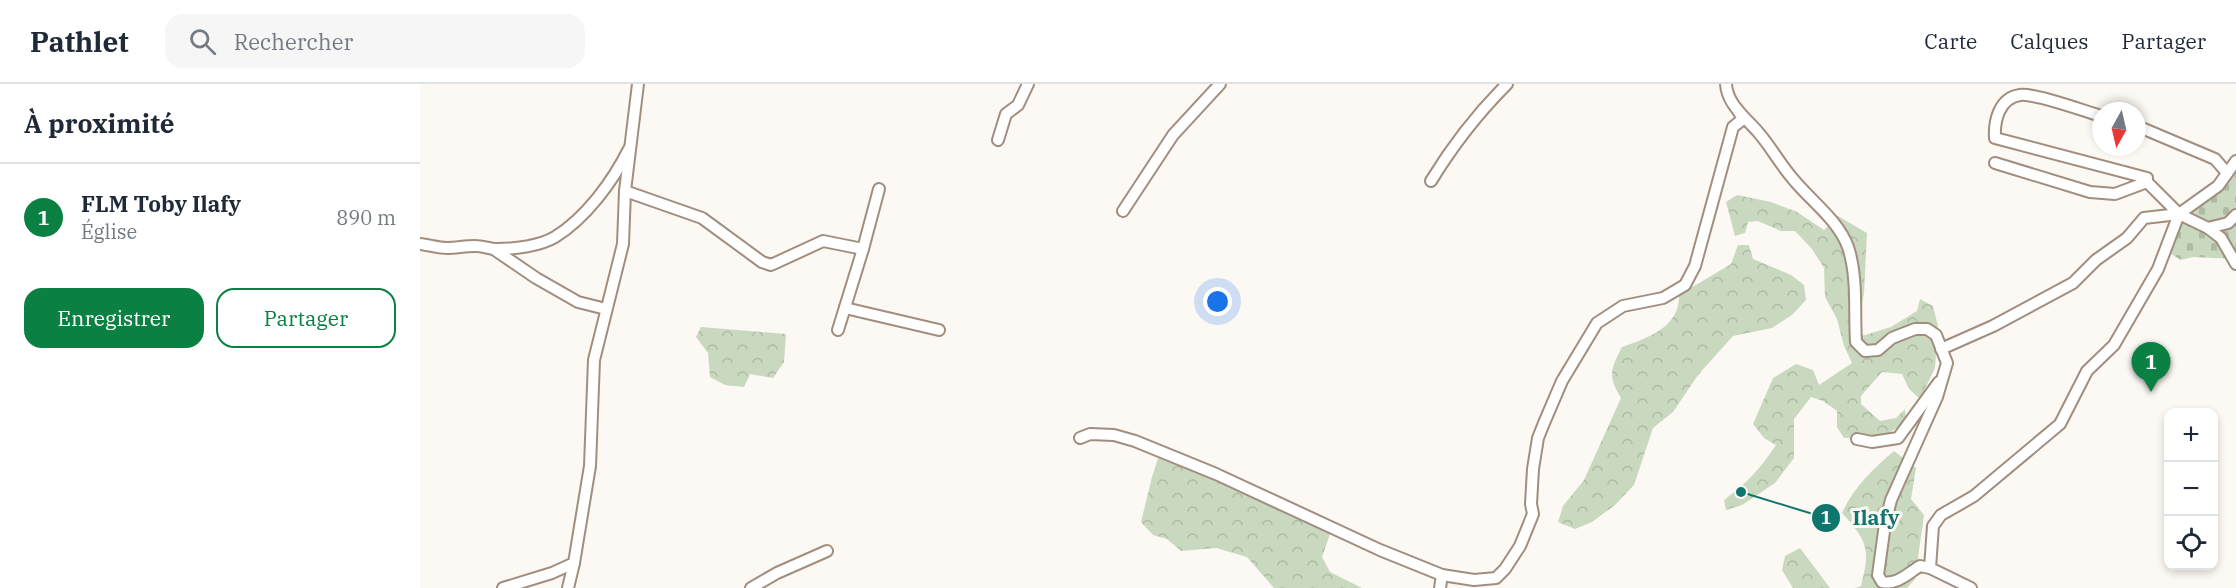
<!DOCTYPE html>
<html lang="fr">
<head>
<meta charset="utf-8">
<style>
  :root { --surface:#fff; --page:#f6f6f7; --text:#1f2937; --muted:#747a83; --line:#e0e1e3; --accent:#0b8043 }
  body { margin:0; font-family:"IBM Plex Serif",serif; background:var(--page); color:var(--text) }
  .controls { position:absolute; right:18px; bottom:18px; display:grid; overflow:hidden; border-radius:12px; box-shadow:0 3px 9px #0003 }
  .controls button { width:54px; height:54px; display:grid; place-items:center; padding:0; border:0; border-bottom:2px solid var(--line); background:var(--surface); color:var(--text); font:30px sans-serif }
  .compass { position:absolute; left:1672px; top:18px; width:54px; height:54px; border-radius:50%; background:var(--surface); box-shadow:0 3px 9px #0003; rotate:188deg }
  .you { position:absolute; left:798px; top:218px; width:21px; height:21px; margin:-15px; border:4px solid #fff; border-radius:50%; background:#1a73e8; box-shadow:0 0 0 9px #1a73e833 }
  .badge { display:grid; place-items:center; width:39px; height:39px; border-radius:50%; background:var(--accent); color:#fff; font-size:20px; font-weight:700 }
  .pin { position:absolute; translate:-50% -50px; filter:drop-shadow(0 2px 3px #0008) }
  .pin::after { content:''; position:absolute; top:32px; width:21px; height:18px; background:inherit; clip-path:polygon(0 0,100% 0,50% 100%) }
  .list { margin:0; padding:0; list-style:none }
  h2 { display:flex; justify-content:space-between; align-items:center; height:78px; margin:0; padding:0 24px; font-size:26px }
  h2 small { font-size:20px; font-weight:400; color:var(--muted) }
  .list li { display:grid; grid-template-columns:39px 1fr auto; gap:18px; align-items:center; box-sizing:border-box; height:108px; padding:0 24px; border-top:2px solid var(--line) }
  .list b { display:block; font-size:22px; white-space:nowrap }
  .list p { margin:0; font-size:20px; white-space:nowrap; color:var(--muted) }
  .list em { font-size:20px; font-style:normal; color:var(--muted) }
  .actions { display:flex; gap:12px; padding:18px 24px }
  .actions a { flex:1; padding:14px 0; border:2px solid var(--accent); border-radius:18px; text-align:center; font-size:21px; color:var(--accent) }
  .actions .main { background:var(--accent); color:#fff }
  .icon { flex:none; width:33px; height:33px; fill:none; stroke:currentColor; stroke-width:2; stroke-linecap:round; stroke-linejoin:round }
  .map { position:relative; flex:none; width:1816px; height:504px; overflow:hidden }
  header { display:flex; align-items:center; gap:36px; box-sizing:border-box; height:84px; padding:0 30px; background:var(--surface); border-bottom:2px solid var(--line) }
  header strong { font-size:28px }
  nav { display:flex; gap:33px; margin-inline-start:auto; font-size:21px }
  .search { width:420px; height:54px; background:var(--page); display:flex; align-items:center; gap:15px; box-sizing:border-box; padding:0 21px; border-radius:18px; color:var(--muted); font-size:22px }
  main { display:flex }
  aside { flex:1; background:var(--surface) }
  .map>svg:first-child { display:block }
  .forest { fill:url(#forest-crowns) }
  .cemetery { fill:url(#cemetery-stones) }
  .lines { fill:none; stroke-linecap:round; stroke-linejoin:round }
  .minor-casing { stroke:#a18e7f; stroke-width:14 }
  .minor { stroke:#fff; stroke-width:10 }
  .leader { fill:none; stroke:#0f766e; stroke-width:2 }
  .callout-dot { fill:#0f766e; stroke:#fcf8f4; stroke-width:2 }
  .mark-label { font-size:18px; text-anchor:middle; font-weight:bold; fill:#fff }
  .callout-label { font-size:21px; text-anchor:middle; font-weight:bold; fill:#0f766e; stroke:#fcf8f4; stroke-width:6; stroke-linejoin:round; paint-order:stroke }
</style>
</head>
<body>
<header>
<strong>Pathlet</strong>
<div class="search"><svg class="icon" aria-label="search" viewBox="0 0 24 24"><circle cx="10" cy="10" r="6"/><path d="M15 15l6 6"/></svg>Rechercher</div>
<nav><a>Carte</a><a>Calques</a><a>Partager</a></nav>
</header>
<main>
<aside>
<h2>À proximité<small></small></h2>
<ul class="list">
<li><span class="badge">1</span><div><b>FLM Toby Ilafy</b><p>Église</p></div><em>890 m</em></li>
</ul>
<div class="actions"><a class="main">Enregistrer</a><a>Partager</a></div>
</aside>
<div class="map">
<svg width="1816" height="504" viewBox="0 0 1816 504">
  <defs>
    <pattern id="forest-crowns" width="20" height="18" patternUnits="userSpaceOnUse" patternTransform="scale(1.5)"><rect width="20" height="18" fill="#c9d9bf"/><path d="M2 6a3 3 0 1 1 6 0M12 15a3 3 0 1 1 6 0" fill="none" stroke="#adbaa4"/></pattern>
    <pattern id="cemetery-stones" width="16" height="16" patternUnits="userSpaceOnUse" patternTransform="scale(1.5)"><rect width="16" height="16" fill="#c9d9bf"/><path d="M2 7V4a2 2 0 0 1 4 0v3zM10 15v-3a2 2 0 0 1 4 0v3z" fill="#adbaa4"/></pattern>
  </defs>
  <rect width="100%" height="100%" fill="#fcf8f4"/>
  <g class="forest">
    <path d="M1317,111L1351,118L1377,128L1404,146L1418,132L1447,149L1444,210L1439,235L1442,252L1471,243L1497,227L1500,215L1513,222L1518,242L1515,284L1500,315L1489,305L1482,290L1462,288L1441,312V320L1460,337L1476,334L1485,325L1486,338L1461,354H1424L1417,343V327L1403,317L1391,313L1374,335V374L1355,399L1322,421L1306,426L1304,416C1326,400 1341,384 1356,361L1344,354L1333,340L1353,294L1376,280L1393,286L1399,301L1432,279L1424,262L1417,235L1405,213L1404,184L1392,165L1375,147H1361L1338,137L1328,138L1325,149L1315,152L1306,118Z"/>
    <path d="M1318,161H1329L1333,175L1371,191L1384,201L1386,216L1372,231L1352,244L1313,252L1278,291L1253,328L1233,344L1214,401L1195,421L1172,438L1155,445L1138,438L1143,422L1164,396L1201,314C1187,291 1191,285 1202,263C1228,254 1260,243 1259,211L1311,180Z"/>
    <polygon points="281,243 366,250 364,278 353,294 330,290 324,303 305,301 290,293 288,269 276,253"/>
    <path d="M1474,367L1496,384L1491,415L1504,431L1495,495L1487,504H1435L1441,502C1451,464 1447,457 1422,429C1433,404 1453,385 1474,367Z"/>
    <polygon points="739,371 859,421 910,450 902,473 910,488 942,504 854,504 827,473 796,464 761,467 747,455 733,451 721,438 732,393"/>
    <polygon points="1380,464 1410,504 1373,504 1362,486 1365,472"/>
  </g>
  <polygon class="cemetery" points="1816,84 1816,175 1773,173 1761,176 1751,170 1758,145 1768,130"/>
  <g class="lines">
    <defs>
      <g id="minor">
        <path d="M1306,0C1307,20 1325,33 1338,48C1351,63 1360,80 1373,95C1391,117 1418,136 1428,163C1438,193 1434,227 1436,258L1445,267L1458,266L1472,254L1495,245H1507L1516,251L1527,279L1517,313L1471,416L1465,440L1458,491L1462,498C1478,501 1488,489 1500,482L1510,484L1551,504"/>
        <polyline points="1717,42 1795,75 1807,89"/>
        <polyline points="578,56 586,30 598,21 608,0"/>
        <path d="M1575,79L1670,108L1695,110L1727,98V94L1575,54C1574,37 1579,14 1600,11C1615,9 1664,27 1681,32"/>
        <path d="M1011,97C1033,61 1057,30 1087,0"/>
        <polyline points="1727,98 1759,130 1788,144 1801,154 1816,180"/>
        <polyline points="205,107 282,134 342,178 351,181 403,157 443,165 459,105"/>
        <polyline points="703,127 753,51 800,0"/>
        <polyline points="1788,144 1808,139 1816,131"/>
        <path d="M0,160C9,161 19,164 27,164C36,164 45,162 55,162C63,162 70,165 77,165C95,165 120,162 135,153C166,134 193,97 209,65"/>
        <polyline points="75,166 116,194 158,218 186,225"/>
        <polyline points="425,224 519,246"/>
        <polyline points="418,246 443,165"/>
        <polyline points="1521,265 1573,242 1653,199 1676,176 1707,154 1724,134 1759,130 1798,102 1816,77"/>
        <polyline points="660,354 670,350 694,351 715,357 796,390 960,466 1022,491 1054,496 1076,494 1085,485 1100,462 1113,430 1111,420 1113,385 1118,354 1124,339 1142,297 1177,239 1203,222 1243,214 1265,201 1275,182 1313,43 1323,35 1317,25"/>
        <polyline points="1437,355 1452,358 1478,354 1519,298"/>
        <polyline points="1510,484 1513,442 1521,431 1554,412 1640,340 1667,287 1694,261 1738,185 1759,130"/>
        <polyline points="83,504 132,489 154,479 170,382 174,276 203,160 205,107 218,0"/>
        <polyline points="148,504 154,479"/>
        <polyline points="331,504 357,489 407,467"/>
        <polyline points="1020,504 1022,491"/>
      </g>
    </defs>
    <use href="#minor" class="minor-casing"/>
    <use href="#minor" class="minor"/>
  </g>
  <path class="leader" d="M1321 408L1406 434"/>
  <g class="callout-dot">
    <circle cx="1321" cy="408" r="6"/>
    <circle cx="1406" cy="434" r="15"/>
  </g>
  <g class="mark-label">
    <text x="1406" y="440">1</text>
  </g>
  <g class="callout-label">
    <text x="1456" y="441">Ilafy</text>
  </g>
</svg>
<div class="controls">
<button>+</button>
<button>−</button>
<button><svg class="icon" aria-label="locate" viewBox="0 0 24 24"><circle cx="12" cy="12" r="6"/><path d="M12 2v4M12 18v4M2 12h4M18 12h4"/></svg></button>
</div>
<svg class="compass" viewBox="-18 -18 36 36"><path d="M0-13l5 13h-10z" fill="#e53935"/><path d="M0 13l5-13h-10z" fill="#747a83"/></svg>
<div class="you"></div>
<div class="pin badge" style="left:1731px;top:308px">1</div>
</div>
</main>
</body>
</html>
